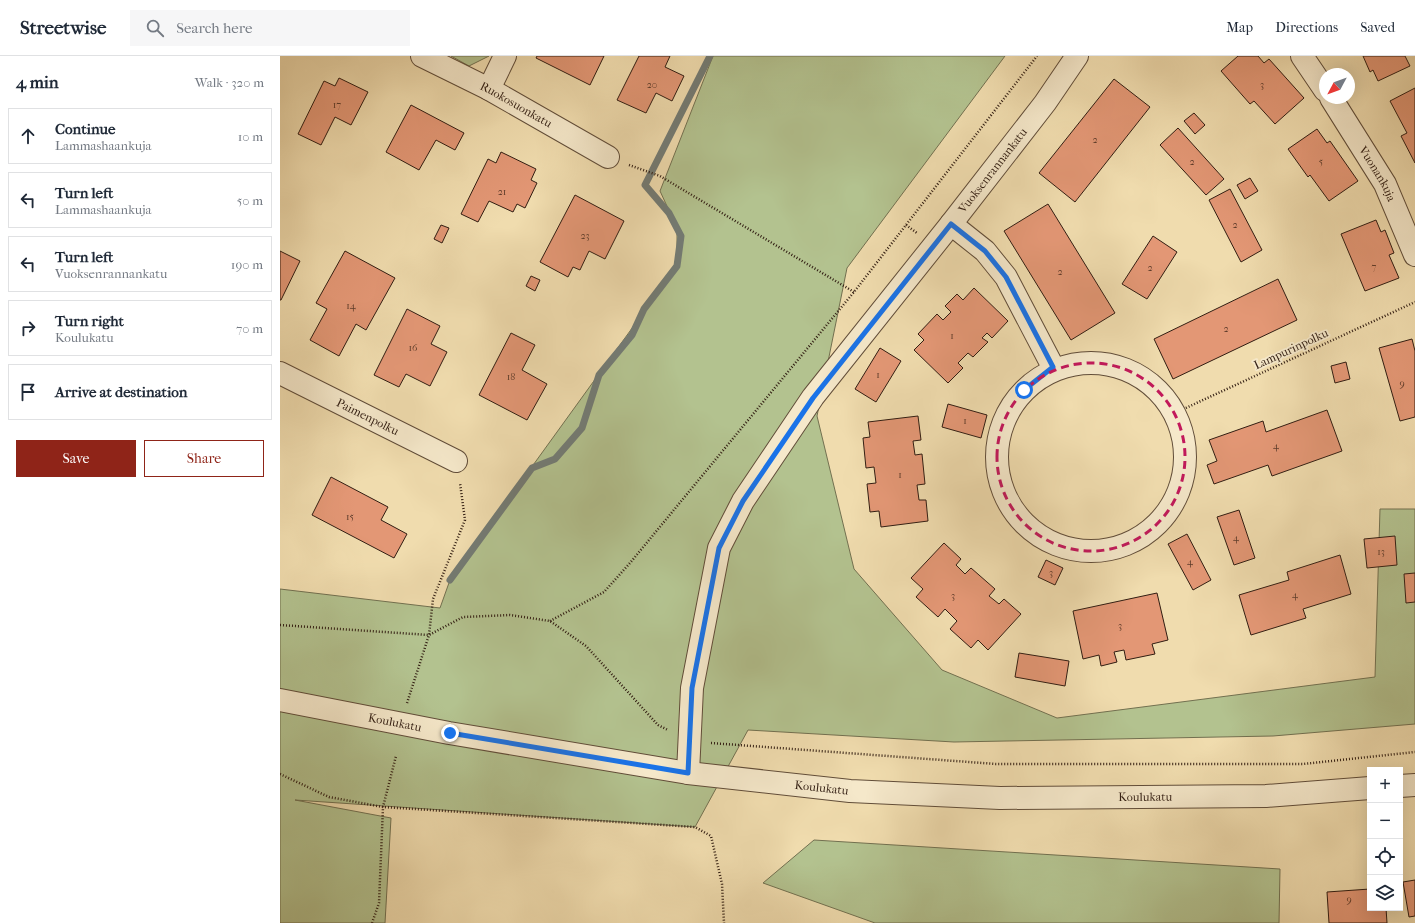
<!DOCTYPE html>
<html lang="en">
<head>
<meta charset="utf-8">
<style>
  :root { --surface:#fff; --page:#f6f6f7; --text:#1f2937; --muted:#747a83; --line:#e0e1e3; --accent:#8f2418 }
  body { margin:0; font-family:"IM FELL French Canon",serif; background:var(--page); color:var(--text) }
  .controls { position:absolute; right:12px; bottom:12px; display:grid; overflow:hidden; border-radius:0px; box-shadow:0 4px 16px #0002 }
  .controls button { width:36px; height:36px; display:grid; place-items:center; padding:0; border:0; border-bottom:1px solid var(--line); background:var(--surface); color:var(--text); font:20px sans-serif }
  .compass { position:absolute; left:1039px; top:12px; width:36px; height:36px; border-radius:50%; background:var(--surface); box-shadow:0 4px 16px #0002; rotate:229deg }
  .stop { position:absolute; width:12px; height:12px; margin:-9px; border:3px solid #1a73e8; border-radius:50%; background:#fff }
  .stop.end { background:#1a73e8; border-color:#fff; box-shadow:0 1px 4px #0008 }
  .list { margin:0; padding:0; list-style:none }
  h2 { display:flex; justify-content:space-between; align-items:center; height:52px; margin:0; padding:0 16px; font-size:17px }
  h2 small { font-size:13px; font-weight:400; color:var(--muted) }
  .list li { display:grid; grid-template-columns:26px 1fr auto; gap:12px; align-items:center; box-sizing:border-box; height:56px; margin:0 8px 8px; padding:0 8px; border:1px solid var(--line); border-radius:0px }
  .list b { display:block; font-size:15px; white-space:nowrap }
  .list p { margin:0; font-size:13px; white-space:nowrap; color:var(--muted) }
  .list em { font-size:13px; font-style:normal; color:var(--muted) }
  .actions { display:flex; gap:8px; padding:12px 16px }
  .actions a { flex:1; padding:9px 0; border:1px solid var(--accent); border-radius:0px; text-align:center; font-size:14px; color:var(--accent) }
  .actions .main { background:var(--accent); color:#fff }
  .icon { flex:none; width:22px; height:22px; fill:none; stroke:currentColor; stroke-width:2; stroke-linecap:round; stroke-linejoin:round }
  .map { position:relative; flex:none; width:1135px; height:867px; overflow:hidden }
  header { display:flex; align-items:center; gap:24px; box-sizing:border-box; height:56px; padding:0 20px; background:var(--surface); border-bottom:1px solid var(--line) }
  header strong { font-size:19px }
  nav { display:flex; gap:22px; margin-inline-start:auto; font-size:14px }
  .search { width:280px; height:36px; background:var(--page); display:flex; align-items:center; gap:10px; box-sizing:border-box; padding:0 14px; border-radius:0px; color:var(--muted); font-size:15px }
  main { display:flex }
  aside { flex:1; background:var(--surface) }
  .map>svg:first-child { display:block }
  .green { fill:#b3c28f; stroke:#727050 }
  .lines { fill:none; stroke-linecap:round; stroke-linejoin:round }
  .stream { stroke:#737b74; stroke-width:7 }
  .building { fill:#e39775; stroke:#311d12 }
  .minor-casing { stroke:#614d39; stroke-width:24 }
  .path { stroke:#311d12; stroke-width:2.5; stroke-dasharray:1 2; stroke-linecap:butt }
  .minor { stroke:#f5e8ca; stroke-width:22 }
  .route { stroke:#1a73e8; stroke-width:5 }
  .marked { fill:none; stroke:#c2185b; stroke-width:3; stroke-dasharray:8 5; stroke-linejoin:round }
  .labels { text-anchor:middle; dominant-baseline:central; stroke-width:3.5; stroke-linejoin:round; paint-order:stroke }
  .number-label { font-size:10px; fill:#5e3c2b }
  .street-label { font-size:12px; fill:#311d12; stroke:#f5e8ca }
</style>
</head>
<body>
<header>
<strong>Streetwise</strong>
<div class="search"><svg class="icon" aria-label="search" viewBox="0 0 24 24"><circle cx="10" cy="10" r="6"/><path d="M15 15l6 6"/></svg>Search here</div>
<nav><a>Map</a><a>Directions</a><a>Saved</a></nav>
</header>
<main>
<aside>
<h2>4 min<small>Walk · 320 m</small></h2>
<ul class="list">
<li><svg class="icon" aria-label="ahead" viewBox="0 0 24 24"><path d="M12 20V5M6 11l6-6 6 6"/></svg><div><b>Continue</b><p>Lammashaankuja</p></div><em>10 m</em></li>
<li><svg class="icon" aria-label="left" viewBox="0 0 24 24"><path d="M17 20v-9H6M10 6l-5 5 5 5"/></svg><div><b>Turn left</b><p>Lammashaankuja</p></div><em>50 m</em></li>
<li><svg class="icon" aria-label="left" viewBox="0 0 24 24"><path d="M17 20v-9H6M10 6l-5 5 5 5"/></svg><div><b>Turn left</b><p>Vuoksenrannankatu</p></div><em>190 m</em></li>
<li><svg class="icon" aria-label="right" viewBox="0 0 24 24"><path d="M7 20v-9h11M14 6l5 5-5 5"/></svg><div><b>Turn right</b><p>Koulukatu</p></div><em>70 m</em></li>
<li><svg class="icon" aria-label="arrive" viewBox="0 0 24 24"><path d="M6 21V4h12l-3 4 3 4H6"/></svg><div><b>Arrive at destination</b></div></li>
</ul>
<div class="actions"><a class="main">Save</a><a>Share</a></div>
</aside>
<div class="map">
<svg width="1135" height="867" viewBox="0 0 1135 867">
  <rect width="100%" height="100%" fill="#f0dcae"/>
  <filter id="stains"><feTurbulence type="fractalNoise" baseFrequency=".005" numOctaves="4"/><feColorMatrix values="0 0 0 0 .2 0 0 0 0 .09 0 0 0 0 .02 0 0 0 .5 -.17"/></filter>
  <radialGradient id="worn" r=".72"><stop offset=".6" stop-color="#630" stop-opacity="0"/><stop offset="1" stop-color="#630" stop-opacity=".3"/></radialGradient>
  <g class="green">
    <polygon points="171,0 209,0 189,10"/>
    <polygon points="433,0 725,0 567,212 537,360 574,513 662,614 777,662 1095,621 1100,453 1135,453 1135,668 993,680 674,686 468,674 415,771 15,744 111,762 105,867 0,867 0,533 160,552 170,524 397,210 397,172 380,135"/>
    <polygon points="534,784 1000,813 999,867 595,867 483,827"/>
  </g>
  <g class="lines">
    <polyline class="stream" points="170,524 252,412 275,403 302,372 319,319 352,279 364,253 397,210 401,180 389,157 365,129 430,0"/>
  </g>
  <g class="building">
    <polygon points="257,0 324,0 310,29 256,2"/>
    <polygon points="359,0 390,0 385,11 404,20 392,45 376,37 366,57 337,44"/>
    <polygon points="958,0 978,0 984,7 989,3 1024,42 995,68 974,45 970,48 941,15"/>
    <polygon points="1083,0 1125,0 1130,10 1098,25 1093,14 1090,16"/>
    <polygon points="59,22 88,36 71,69 55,61 41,89 18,78 44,25 55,30"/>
    <polygon points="834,23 870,51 795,146 759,117"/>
    <polygon points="1135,32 1135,107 1121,80 1127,77 1110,45"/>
    <polygon points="131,49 184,77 175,94 156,84 139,114 106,96"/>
    <polygon points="914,57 925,69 915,78 904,65"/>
    <polygon points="898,72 944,123 926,139 880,89"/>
    <polygon points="1037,73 1047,87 1050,85 1078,125 1049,145 1030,119 1028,121 1008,93"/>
    <polygon points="221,96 256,113 251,124 257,127 245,152 237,148 233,156 209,145 198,166 181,158 208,103 216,107"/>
    <polygon points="970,122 978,135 965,143 957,129"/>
    <polygon points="950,133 982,194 961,206 929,144"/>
    <polygon points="295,139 344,165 325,203 309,195 300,214 293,211 288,221 260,206"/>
    <polygon points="768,148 835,257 791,284 724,175"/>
    <polygon points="1096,164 1101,176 1105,174 1114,197 1109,199 1119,222 1085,235 1061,178"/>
    <polygon points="161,169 169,172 162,187 154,183"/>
    <polygon points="873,180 897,196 867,243 842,228"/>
    <polygon points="0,195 20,205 1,244 0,244"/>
    <polygon points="65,195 115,222 86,274 76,268 59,300 30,284 47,253 36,247"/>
    <polygon points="251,220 260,224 255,235 246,230"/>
    <polygon points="998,223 1017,264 893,323 874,283"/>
    <polygon points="694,232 728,265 712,282 707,277 702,282 708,286 693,301 688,297 678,307 683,312 668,327 634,294 644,284 638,278 657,258 663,264 671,256 665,250 677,238 683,244"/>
    <polygon points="127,253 160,270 151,288 167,296 150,330 126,318 119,331 94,319"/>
    <polygon points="231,277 255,289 242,314 267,328 247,364 199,339"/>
    <polygon points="1132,283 1135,295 1135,361 1120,365 1099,292"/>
    <polygon points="600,292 621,305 596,346 575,333"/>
    <polygon points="1066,306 1070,323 1055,327 1051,310"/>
    <polygon points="668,348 707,359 701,382 662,371"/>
    <polygon points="1047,354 1062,395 992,420 988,409 934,428 927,409 937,405 929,384 983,365 986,376"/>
    <polygon points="638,360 641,384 633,385 635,399 642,398 645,428 637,429 639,444 646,444 648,465 601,471 599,455 590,456 587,428 596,427 594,411 586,412 583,382 590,381 588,366"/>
    <polygon points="51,421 108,451 101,464 127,478 114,502 32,459"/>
    <polygon points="959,454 975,502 954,509 937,461"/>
    <polygon points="907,478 931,524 913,534 888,488"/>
    <polygon points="1115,480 1117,509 1087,512 1084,483"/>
    <polygon points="664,487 681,503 676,509 685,518 691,512 715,533 709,540 719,548 724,543 741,558 708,594 698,584 691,592 670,573 677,565 665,553 658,561 636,541 643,533 631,522"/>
    <polygon points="1060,499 1071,538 1023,553 1026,562 971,579 959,539 1009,524 1007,516"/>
    <polygon points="766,504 783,512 775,529 758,521"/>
    <polygon points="1135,517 1135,546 1126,547 1124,518"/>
    <polygon points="877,537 888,584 872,588 875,598 846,604 844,594 834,596 837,606 821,610 819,599 803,603 793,555"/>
    <polygon points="739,597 789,605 785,630 735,621"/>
    <polygon points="1135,824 1135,860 1129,861 1123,826"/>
    <polygon points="1090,833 1090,852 1106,852 1107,867 1049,867 1047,836"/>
  </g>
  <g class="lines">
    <defs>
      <g id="minor">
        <path id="s1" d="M142,0L209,33L328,101"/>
        <polyline points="1022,0 1045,34"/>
        <polyline points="209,33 225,0"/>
        <path id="s2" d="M1051,42L1105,128L1135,199"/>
        <polyline points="671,168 705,195 726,221 773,311"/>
        <circle cx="811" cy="401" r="94"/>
        <path id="s3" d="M0,317L176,405"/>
        <path id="s4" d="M0,644L169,677L408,717L570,735L720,742L986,740L1090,732"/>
        <path id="s5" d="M408,717L412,632L439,492L463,445L533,341L671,168L765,47L797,0"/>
        <polyline points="1120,730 1135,729"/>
      </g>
    </defs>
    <use href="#minor" class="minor-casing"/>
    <g class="path">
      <polyline points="349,109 380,120 574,236"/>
      <polyline points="626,169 637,177"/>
      <polyline points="895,357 1135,246"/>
      <polyline points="270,565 324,536 350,507 574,236 757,0"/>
      <polyline points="0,569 149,579 183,561 230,559 270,565 306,590 378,669 388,674"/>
      <polyline points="127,647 149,579 153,543 185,464 180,427"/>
      <polyline points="431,687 716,708 1023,708 1135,696"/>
      <polyline points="0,718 49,741 103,751 415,771 431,780 442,828 444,867"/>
      <polyline points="92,867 99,847 103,751 116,700"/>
    </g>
    <use href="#minor" class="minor"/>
  </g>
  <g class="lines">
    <polyline class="route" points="170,677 408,717 412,632 439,492 463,445 533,342 671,168 705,195 726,221 773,311 744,334"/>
  </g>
  <path class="marked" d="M717 401a94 94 0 1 1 188 0a94 94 0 1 1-188 0Z"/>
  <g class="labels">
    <g class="number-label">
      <text x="372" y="29">20</text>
      <text x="982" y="29">3</text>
      <text x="57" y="49">17</text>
      <text x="815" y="84">2</text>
      <text x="912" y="106">2</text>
      <text x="1041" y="106">5</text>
      <text x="222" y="136">21</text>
      <text x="955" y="169">2</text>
      <text x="305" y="180">23</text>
      <text x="1094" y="211">7</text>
      <text x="870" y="212">2</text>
      <text x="780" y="216">2</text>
      <text x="71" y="250">14</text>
      <text x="946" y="273">2</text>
      <text x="672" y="280">1</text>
      <text x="133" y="292">16</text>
      <text x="598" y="319">1</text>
      <text x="231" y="321">18</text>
      <text x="1122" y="328">9</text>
      <text x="685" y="365">1</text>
      <text x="996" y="390">4</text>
      <text x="620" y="419">1</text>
      <text x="70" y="461">15</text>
      <text x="956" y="482">4</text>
      <text x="1101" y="496">13</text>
      <text x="910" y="506">4</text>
      <text x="771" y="517">3</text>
      <text x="1015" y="539">4</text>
      <text x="673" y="540">3</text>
      <text x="840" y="570">3</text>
      <text x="1069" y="844">9</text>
    </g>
    <g class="street-label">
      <text stroke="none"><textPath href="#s1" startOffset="106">Ruokosuonkatu</textPath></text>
      <text stroke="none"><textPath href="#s5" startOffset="695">Vuoksenrannankatu</textPath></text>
      <text stroke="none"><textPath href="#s2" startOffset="89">Vuonankuja</textPath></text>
      <text transform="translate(1011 293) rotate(-25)">Lampurinpolku</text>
      <text stroke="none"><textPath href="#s3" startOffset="98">Paimenpolku</textPath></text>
      <text stroke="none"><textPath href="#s4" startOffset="117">Koulukatu</textPath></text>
      <text stroke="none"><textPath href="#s4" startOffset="549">Koulukatu</textPath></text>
      <text stroke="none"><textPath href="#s4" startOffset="873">Koulukatu</textPath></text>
    </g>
  </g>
  <rect width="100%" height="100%" filter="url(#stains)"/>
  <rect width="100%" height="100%" fill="url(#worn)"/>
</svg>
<div class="controls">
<button>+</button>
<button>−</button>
<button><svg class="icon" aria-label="locate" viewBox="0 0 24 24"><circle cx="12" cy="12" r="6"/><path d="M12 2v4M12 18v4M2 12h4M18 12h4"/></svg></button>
<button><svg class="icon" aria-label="layers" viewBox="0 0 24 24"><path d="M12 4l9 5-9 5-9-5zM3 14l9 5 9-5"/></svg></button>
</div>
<svg class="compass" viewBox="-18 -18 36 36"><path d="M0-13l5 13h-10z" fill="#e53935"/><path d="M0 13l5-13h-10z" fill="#747a83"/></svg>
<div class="stop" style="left:744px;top:334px"></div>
<div class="stop end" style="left:170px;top:677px"></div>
</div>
</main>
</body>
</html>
